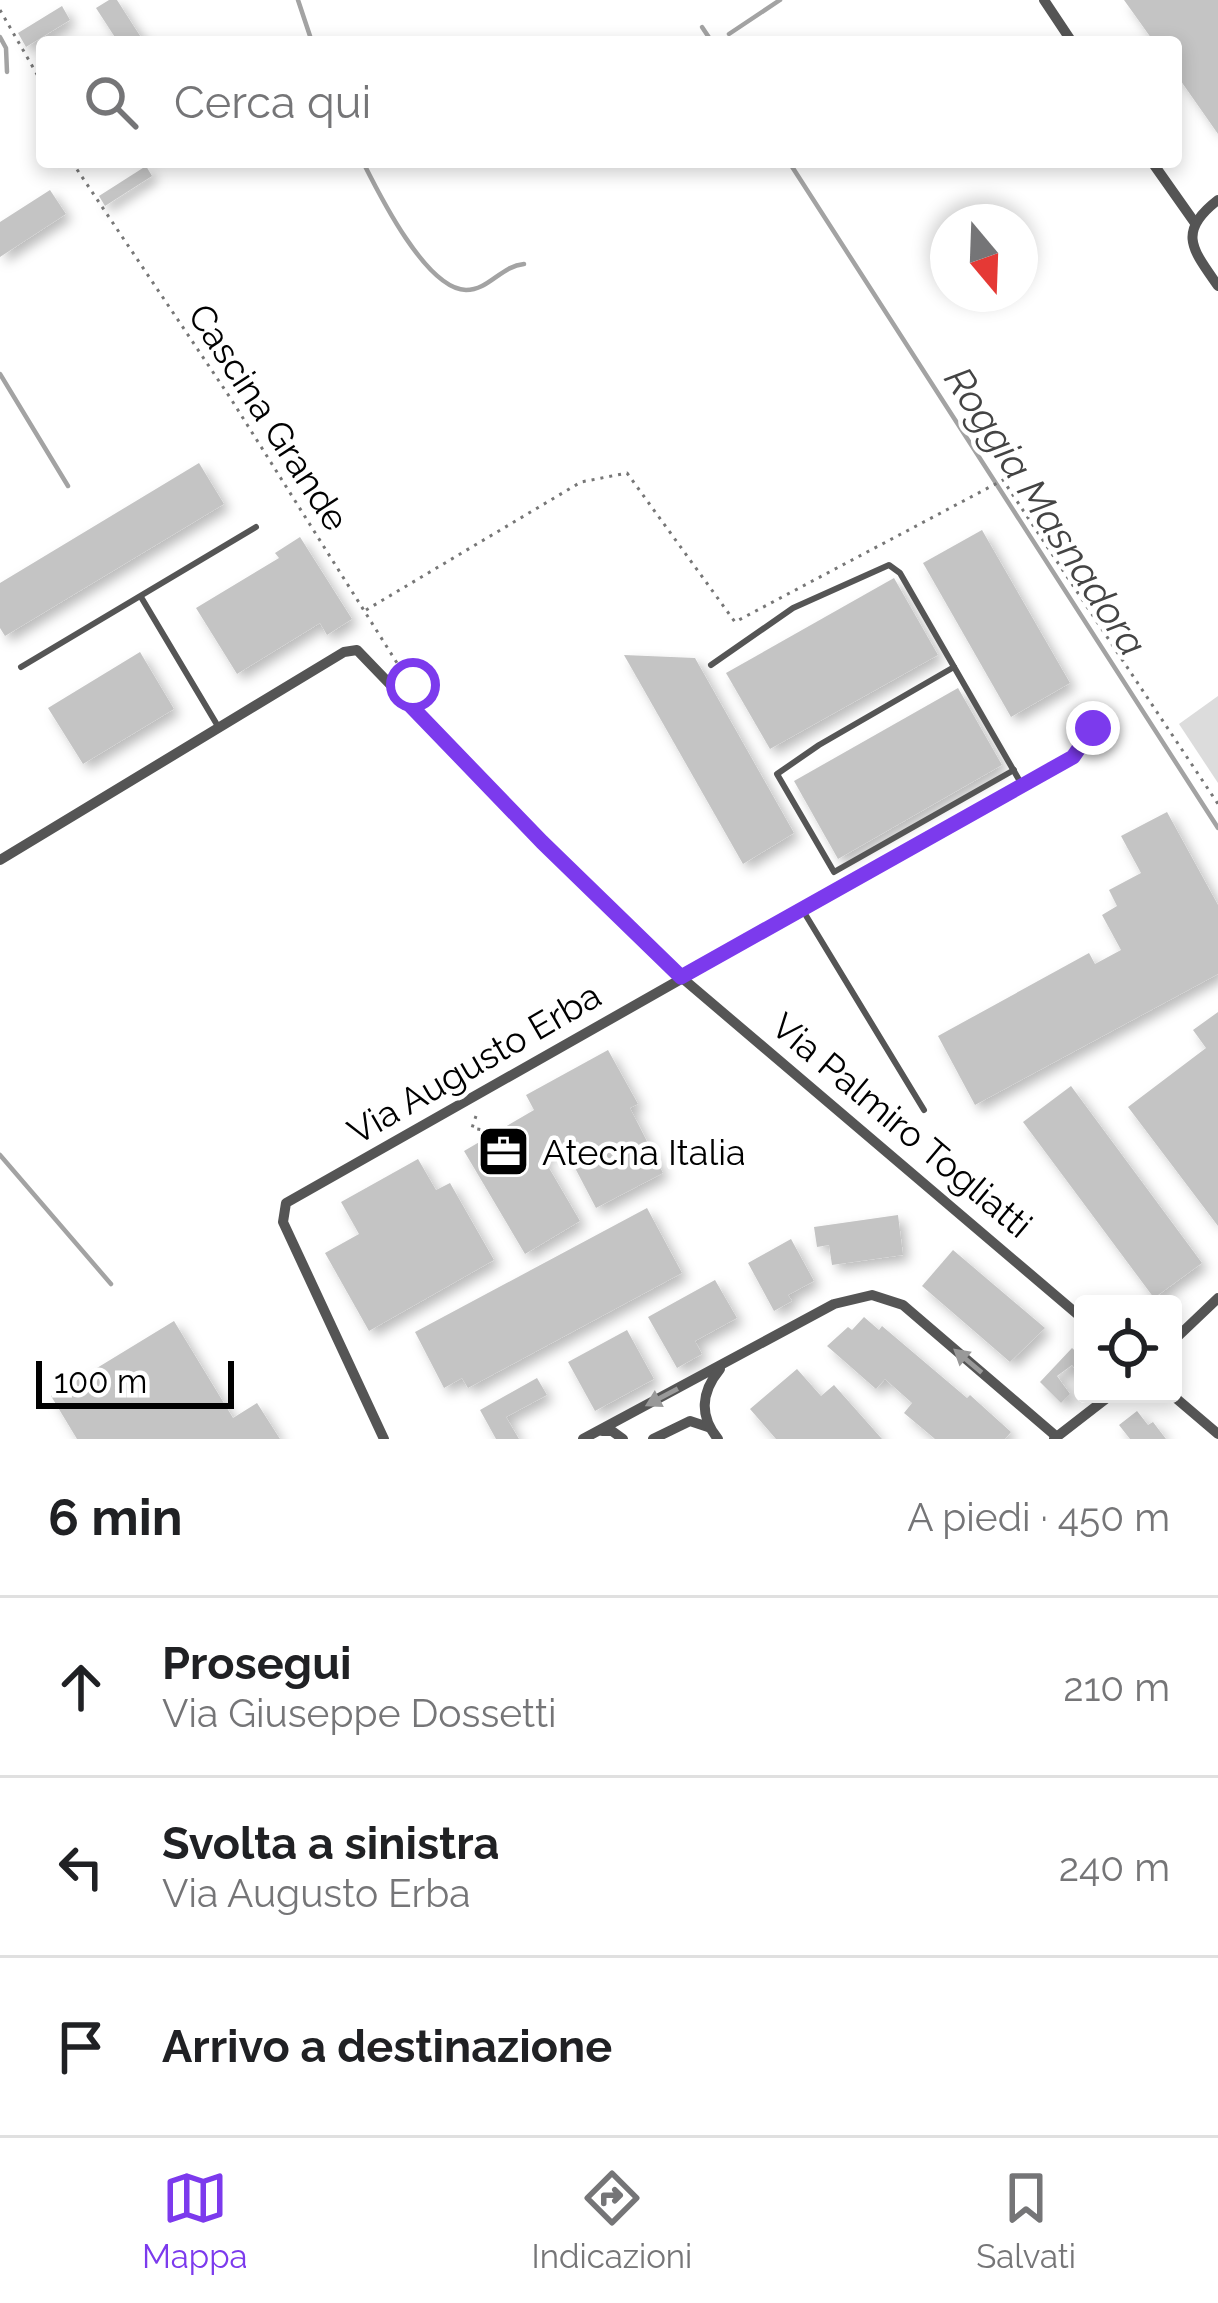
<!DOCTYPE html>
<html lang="it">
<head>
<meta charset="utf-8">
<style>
  :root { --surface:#fff; --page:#f6f6f6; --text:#202124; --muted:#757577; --line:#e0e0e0; --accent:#7c3aed }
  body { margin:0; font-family:Raleway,sans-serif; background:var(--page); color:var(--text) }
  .controls { position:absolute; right:36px; bottom:36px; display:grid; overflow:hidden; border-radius:12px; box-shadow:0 6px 18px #0003 }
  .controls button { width:108px; height:108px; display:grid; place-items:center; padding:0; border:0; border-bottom:3px solid var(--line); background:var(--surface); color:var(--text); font:60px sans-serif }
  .compass { position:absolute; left:930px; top:204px; width:108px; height:108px; border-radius:50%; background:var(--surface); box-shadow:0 6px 18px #0003; rotate:161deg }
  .scale { position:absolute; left:36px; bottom:30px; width:198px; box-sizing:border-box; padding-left:12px; border:6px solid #000; border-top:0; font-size:33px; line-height:42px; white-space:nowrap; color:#000; -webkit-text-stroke:9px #fff; paint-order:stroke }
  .stop { position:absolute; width:36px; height:36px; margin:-27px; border:9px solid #7c3aed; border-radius:50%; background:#fff }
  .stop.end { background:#7c3aed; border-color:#fff; box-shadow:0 3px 12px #0008 }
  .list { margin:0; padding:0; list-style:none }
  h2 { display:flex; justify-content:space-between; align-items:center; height:156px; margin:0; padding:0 48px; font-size:51px }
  h2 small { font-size:39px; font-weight:400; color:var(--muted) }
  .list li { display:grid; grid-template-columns:78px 1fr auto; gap:36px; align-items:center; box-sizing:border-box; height:180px; padding:0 48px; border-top:3px solid var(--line) }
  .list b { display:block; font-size:45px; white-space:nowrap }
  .list p { margin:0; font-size:39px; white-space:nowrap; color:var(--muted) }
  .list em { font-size:39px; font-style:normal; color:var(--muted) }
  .icon { flex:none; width:66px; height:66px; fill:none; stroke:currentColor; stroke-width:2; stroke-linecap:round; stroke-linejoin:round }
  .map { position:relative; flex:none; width:1218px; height:1439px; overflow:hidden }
  .search { position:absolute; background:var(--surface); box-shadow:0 6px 18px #0003; left:36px; right:36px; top:36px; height:132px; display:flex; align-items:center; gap:30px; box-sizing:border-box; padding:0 42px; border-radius:12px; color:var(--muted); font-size:45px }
  .sheet { height:696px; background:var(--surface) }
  nav { display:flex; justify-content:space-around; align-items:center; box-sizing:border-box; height:168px; border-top:3px solid var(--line); background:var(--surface); font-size:33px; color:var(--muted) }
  nav a { display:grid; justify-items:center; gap:6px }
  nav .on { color:var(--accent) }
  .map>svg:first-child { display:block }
  .green { fill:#dcdcdc }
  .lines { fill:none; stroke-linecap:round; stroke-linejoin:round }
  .stream { stroke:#a3a3a3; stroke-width:4.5 }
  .building { fill:#c4c4c4; filter:url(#shadow) }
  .path { stroke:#777; stroke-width:3; stroke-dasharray:3 6; stroke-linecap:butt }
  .lane { stroke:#555; stroke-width:6 }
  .street { stroke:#555; stroke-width:10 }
  .oneway { fill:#999 }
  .route { stroke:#7c3aed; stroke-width:15 }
  .labels { text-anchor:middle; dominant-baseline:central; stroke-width:9; stroke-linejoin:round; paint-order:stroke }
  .street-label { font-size:36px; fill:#000; stroke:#fff }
  .poi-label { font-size:36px; fill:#000; stroke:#fff; text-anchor:start }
  .water-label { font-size:39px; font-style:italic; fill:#444; stroke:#fff }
</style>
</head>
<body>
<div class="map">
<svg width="1218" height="1439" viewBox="0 0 1218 1439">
  <defs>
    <filter id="shadow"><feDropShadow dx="6" dy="6" stdDeviation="6" flood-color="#0004"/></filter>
  </defs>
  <rect width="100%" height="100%" fill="#fff"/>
  <polygon class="green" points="1218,696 1218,783 1179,724"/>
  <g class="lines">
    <g class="stream">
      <polyline points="298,0 312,42"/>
      <polyline points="702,27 712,42"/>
      <polyline points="729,34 780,0"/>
      <polyline points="0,37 6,48 7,72"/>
      <path d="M363,162C379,194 426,289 466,290C489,290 501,266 524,264"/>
      <polyline points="789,162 1218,828"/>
      <polyline points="0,374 68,486"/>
      <polyline points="0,1155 111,1284"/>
    </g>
  </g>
  <g class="building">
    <polygon points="109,0 117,0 144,42 118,42 96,8"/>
    <polygon points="1124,0 1218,0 1218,134 1176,74 1176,42 1154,42"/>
    <polygon points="62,6 70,20 26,47 18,33"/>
    <polygon points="146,166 152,176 105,206 99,196"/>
    <polygon points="50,190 66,214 0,257 0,222"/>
    <polygon points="199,463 224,504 5,636 0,628 0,583"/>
    <polygon points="982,530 1070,683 1011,717 923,563"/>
    <polygon points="300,537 352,619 327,635 320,623 237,674 196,608 279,558 275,553"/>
    <polygon points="894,578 938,655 770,749 726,673"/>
    <polygon points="140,652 174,709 83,764 48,708"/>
    <polygon points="624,655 695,658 794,833 743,864"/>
    <polygon points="958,688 1002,765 838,859 794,781"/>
    <polygon points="1167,812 1218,905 1218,974 975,1105 938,1036 1089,953 1095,964 1121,950 1102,915 1117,906 1109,890 1141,873 1121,836"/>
    <polygon points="1218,1012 1218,1226 1128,1107 1206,1048 1193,1030"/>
    <polygon points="608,1050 638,1104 630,1108 663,1173 596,1208 563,1145 542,1156 580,1221 525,1254 464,1151 534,1110 526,1095"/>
    <polygon points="1071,1086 1202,1263 1154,1298 1023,1122"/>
    <polygon points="418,1159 436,1190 450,1183 494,1260 369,1331 325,1253 359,1234 341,1202"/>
    <polygon points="647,1208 682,1273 468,1388 462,1378 444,1388 415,1332"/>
    <polygon points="898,1215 903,1255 832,1265 829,1245 817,1247 814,1227"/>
    <polygon points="791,1239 814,1281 788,1295 792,1301 774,1311 748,1263"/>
    <polygon points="953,1250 1045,1328 1010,1362 922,1286"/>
    <polygon points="715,1280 737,1318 695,1341 702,1354 677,1368 648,1317"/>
    <polygon points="864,1317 879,1330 882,1326 967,1398 970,1395 1011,1432 1005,1439 935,1439 904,1413 912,1403 885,1379 876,1389 827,1346 848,1327 852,1330"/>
    <polygon points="174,1321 233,1418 257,1403 280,1439 77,1439 51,1396"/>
    <polygon points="627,1330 654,1379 595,1411 568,1362"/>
    <polygon points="1072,1348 1083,1358 1083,1379 1072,1365 1057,1376 1070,1394 1061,1403 1040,1382"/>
    <polygon points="797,1369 821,1396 834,1385 882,1439 776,1439 750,1409"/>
    <polygon points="537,1378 547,1395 506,1417 519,1439 496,1439 480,1410"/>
    <polygon points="1137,1411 1148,1425 1153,1422 1166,1439 1130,1439 1119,1425"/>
  </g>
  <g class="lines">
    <g class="path">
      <polyline points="0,10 42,83"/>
      <polyline points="72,162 231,399 414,690"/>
      <polyline points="366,610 581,482 627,473 735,622 1003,480 1218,804"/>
      <polyline points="476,1116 472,1128 495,1132"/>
    </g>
    <g class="lane">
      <polyline points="141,597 219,728"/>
      <polyline points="711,665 793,608 889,565 900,573 1022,785"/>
      <polyline points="21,667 256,527"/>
      <polyline points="954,667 819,745 777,774 834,872 1014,770"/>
      <polyline points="802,909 924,1110"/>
    </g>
    <g class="street">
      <polyline points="1044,0 1072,42"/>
      <polyline points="1152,162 1195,223"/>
      <path d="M1218,200C1176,232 1193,250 1218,286"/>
      <polyline points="0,860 344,652 357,650 542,842 681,977 1083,1319"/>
      <polyline points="1173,1341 1218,1298"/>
      <polyline points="1171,1394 1218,1434"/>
      <polyline points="602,1431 612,1431 623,1439"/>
      <polyline points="384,1439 283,1222 286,1203 1073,757 1093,727"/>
      <polyline points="583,1439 834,1304 872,1295 903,1305 1057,1437"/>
      <polyline points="653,1439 690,1421 708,1427"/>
      <path d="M718,1439C699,1416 701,1392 720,1369"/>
      <polyline points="1054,1439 1112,1394"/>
    </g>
  </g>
  <defs><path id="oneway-solid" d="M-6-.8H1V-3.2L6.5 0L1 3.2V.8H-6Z" transform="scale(3)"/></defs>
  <g class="oneway">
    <use href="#oneway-solid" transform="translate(968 1361) rotate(-140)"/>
    <use href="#oneway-solid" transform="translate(662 1397) rotate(152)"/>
  </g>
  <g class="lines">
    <polyline class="route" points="413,685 406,701 542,842 681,977 1073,757 1093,728"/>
  </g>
  <defs>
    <symbol id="office-square" viewBox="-11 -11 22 22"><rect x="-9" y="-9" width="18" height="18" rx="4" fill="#000" stroke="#fff"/><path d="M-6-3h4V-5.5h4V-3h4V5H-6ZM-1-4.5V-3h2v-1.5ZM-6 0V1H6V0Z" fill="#fff"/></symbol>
  </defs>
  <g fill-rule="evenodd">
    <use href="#office-square" x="474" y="1122" width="59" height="59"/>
  </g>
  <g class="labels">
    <g class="street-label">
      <text transform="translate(269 417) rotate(57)">Cascina Grande</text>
      <text transform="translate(474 1063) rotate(-30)">Via Augusto Erba</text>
      <text transform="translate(902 1125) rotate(40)">Via Palmiro Togliatti</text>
    </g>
    <g class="poi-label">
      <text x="542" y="1152">Atecna Italia</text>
    </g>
    <g class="water-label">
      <text transform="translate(1046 511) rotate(57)">Roggia Masnadora</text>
    </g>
  </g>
</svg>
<div class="controls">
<button><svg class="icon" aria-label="locate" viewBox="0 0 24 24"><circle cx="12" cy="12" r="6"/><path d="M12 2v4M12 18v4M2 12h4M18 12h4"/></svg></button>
</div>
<svg class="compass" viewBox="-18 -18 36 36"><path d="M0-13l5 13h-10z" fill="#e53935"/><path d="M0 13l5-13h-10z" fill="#757577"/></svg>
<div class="scale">100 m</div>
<div class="stop" style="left:413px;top:685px"></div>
<div class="stop end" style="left:1093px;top:728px"></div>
<div class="search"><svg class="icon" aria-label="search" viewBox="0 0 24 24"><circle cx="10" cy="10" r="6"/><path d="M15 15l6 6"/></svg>Cerca qui</div>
</div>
<section class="sheet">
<h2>6 min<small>A piedi · 450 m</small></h2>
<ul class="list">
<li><svg class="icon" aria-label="ahead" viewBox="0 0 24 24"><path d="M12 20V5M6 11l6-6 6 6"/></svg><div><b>Prosegui</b><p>Via Giuseppe Dossetti</p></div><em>210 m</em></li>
<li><svg class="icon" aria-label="left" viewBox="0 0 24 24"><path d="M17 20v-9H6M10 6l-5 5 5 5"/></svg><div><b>Svolta a sinistra</b><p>Via Augusto Erba</p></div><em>240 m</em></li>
<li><svg class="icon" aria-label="arrive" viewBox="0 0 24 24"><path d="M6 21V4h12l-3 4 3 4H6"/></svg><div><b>Arrivo a destinazione</b></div></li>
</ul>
</section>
<nav>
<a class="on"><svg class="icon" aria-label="map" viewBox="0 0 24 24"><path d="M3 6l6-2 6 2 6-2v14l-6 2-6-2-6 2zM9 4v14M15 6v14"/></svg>Mappa</a>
<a><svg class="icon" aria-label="directions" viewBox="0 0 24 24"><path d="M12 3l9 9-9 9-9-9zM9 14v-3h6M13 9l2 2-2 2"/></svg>Indicazioni</a>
<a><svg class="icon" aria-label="saved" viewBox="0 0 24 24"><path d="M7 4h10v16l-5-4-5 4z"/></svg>Salvati</a>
</nav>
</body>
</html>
